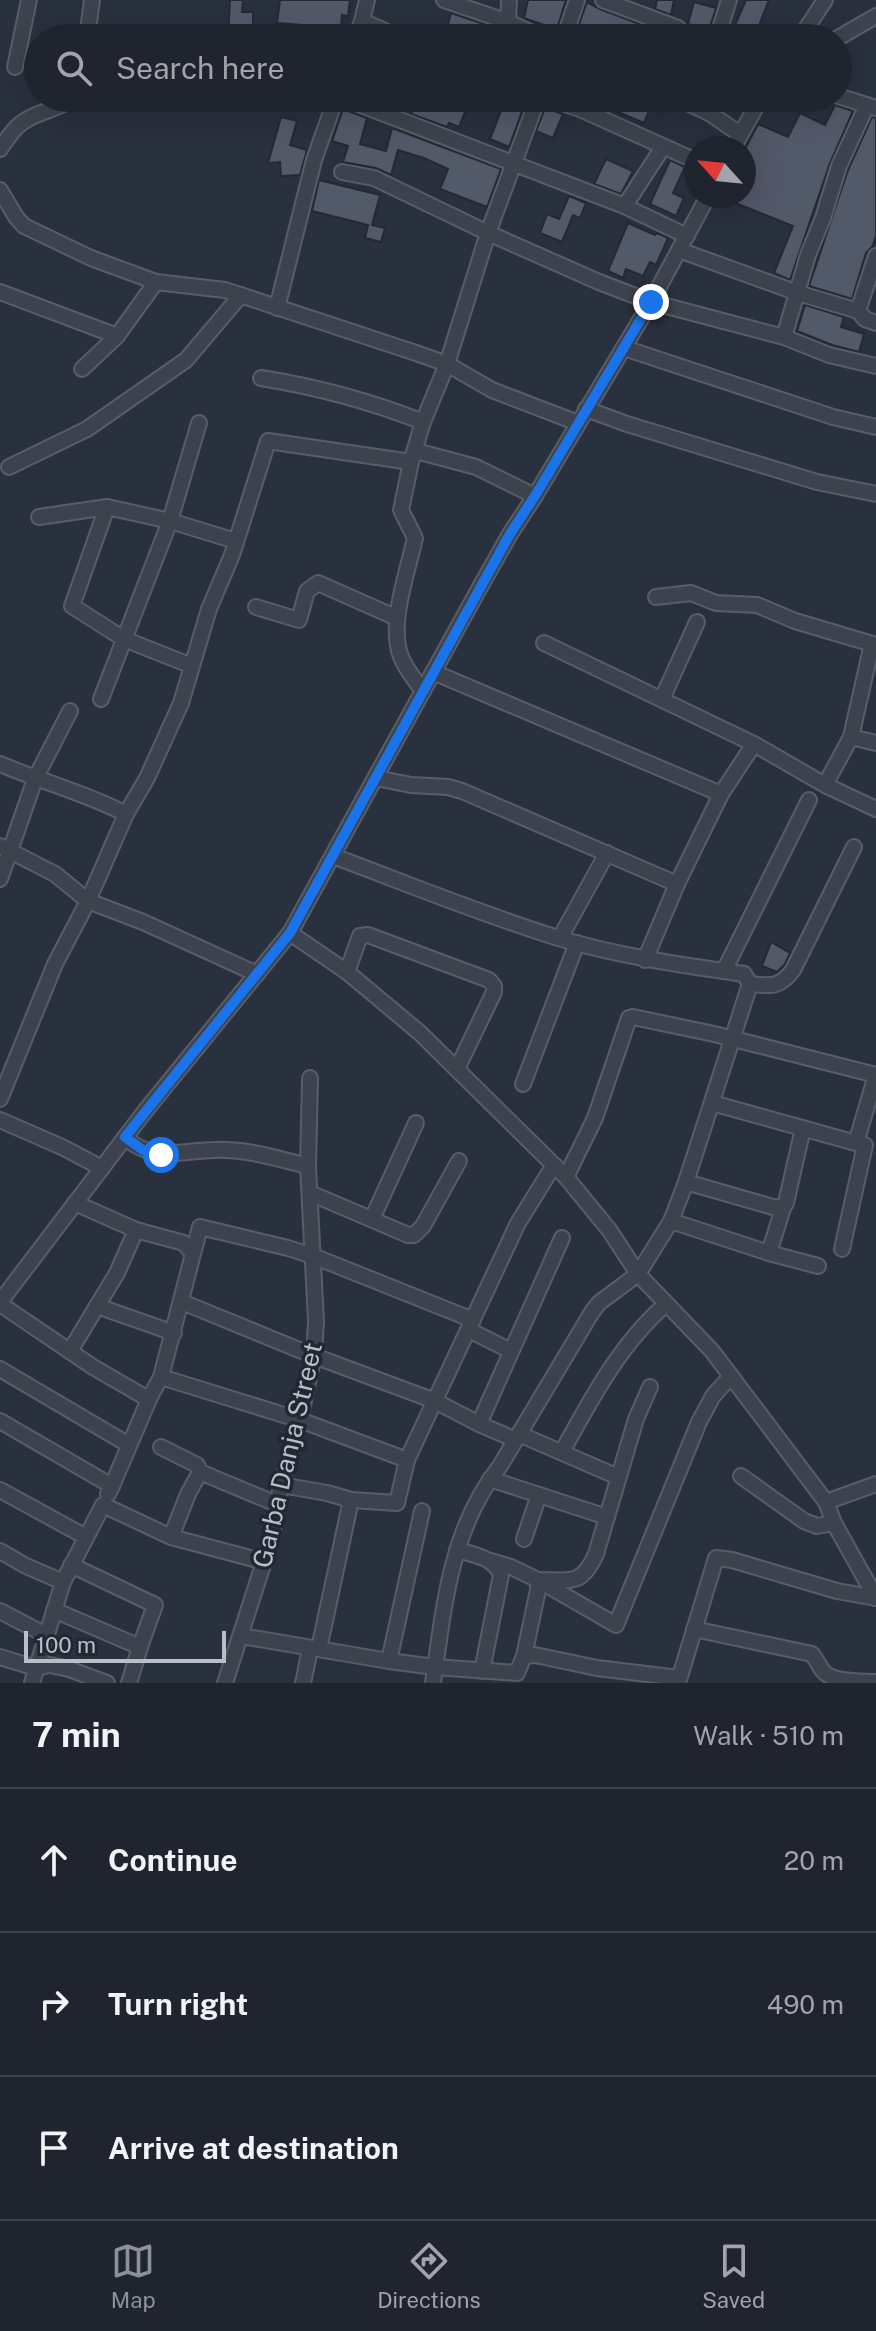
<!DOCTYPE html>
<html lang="en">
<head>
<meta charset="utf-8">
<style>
  :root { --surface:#1f242e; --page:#2c303a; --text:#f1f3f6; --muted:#a1a4aa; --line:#3c414a; --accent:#8c9099 }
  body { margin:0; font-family:"Public Sans",sans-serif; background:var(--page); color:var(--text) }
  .compass { position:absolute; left:684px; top:136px; width:72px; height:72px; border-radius:50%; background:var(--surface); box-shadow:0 8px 32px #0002; rotate:297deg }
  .scale { position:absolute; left:24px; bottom:20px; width:202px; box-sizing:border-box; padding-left:8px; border:4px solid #b9bec9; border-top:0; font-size:22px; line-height:28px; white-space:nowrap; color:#b9bec9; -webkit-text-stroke:6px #212834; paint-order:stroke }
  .stop { position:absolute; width:24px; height:24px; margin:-18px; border:6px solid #1a73e8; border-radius:50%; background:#fff }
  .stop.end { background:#1a73e8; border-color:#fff; box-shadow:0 2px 8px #0008 }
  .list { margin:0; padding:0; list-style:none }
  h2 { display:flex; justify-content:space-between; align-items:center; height:104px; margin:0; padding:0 32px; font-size:34px }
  h2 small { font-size:26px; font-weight:400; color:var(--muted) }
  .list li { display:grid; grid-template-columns:52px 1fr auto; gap:24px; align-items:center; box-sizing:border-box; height:144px; padding:0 32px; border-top:2px solid var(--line) }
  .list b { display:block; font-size:30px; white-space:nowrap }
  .list em { font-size:26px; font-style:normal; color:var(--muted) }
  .icon { flex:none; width:44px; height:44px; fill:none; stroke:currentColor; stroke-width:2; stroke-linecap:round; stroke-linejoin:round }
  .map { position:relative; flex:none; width:876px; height:1683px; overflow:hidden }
  .search { position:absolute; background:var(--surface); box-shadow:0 8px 32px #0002; left:24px; right:24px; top:24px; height:88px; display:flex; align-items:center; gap:20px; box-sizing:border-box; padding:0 28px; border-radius:44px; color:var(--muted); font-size:30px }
  .sheet { height:536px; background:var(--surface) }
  nav { display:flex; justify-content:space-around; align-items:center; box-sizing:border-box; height:112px; border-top:2px solid var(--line); background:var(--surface); font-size:22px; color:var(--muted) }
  nav a { display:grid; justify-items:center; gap:4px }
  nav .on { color:var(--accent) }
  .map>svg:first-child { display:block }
  .building { fill:#525969; stroke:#232a36; stroke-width:2 }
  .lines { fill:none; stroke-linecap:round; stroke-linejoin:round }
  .minor-casing { stroke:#575e69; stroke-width:18 }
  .minor { stroke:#3d434e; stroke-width:14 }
  .route { stroke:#1a73e8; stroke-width:10 }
  .labels { text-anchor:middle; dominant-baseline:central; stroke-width:7; stroke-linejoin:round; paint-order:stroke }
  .street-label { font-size:26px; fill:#b9bec9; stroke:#212834 }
</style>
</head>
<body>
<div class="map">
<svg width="876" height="1683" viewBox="0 0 876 1683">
  <rect width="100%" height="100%" fill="#29303e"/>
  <g class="building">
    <polygon points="230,0 243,0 242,12 253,12 253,34 251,34 250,38 228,38"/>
    <polygon points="280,0 350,0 348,16 342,15 340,38 312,38 314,26 277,23"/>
    <polygon points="528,0 566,0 556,32 549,30 547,26 524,18"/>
    <polygon points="657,0 674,0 671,15 655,9"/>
    <polygon points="746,0 769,0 756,33 735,25"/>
    <polygon points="587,2 600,9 666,34 666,38 584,38 586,30 578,27"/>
    <polygon points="694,2 716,8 709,30 688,24"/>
    <polygon points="451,13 496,28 493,38 444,38"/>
    <polygon points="416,98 461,98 469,102 459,127 449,123 447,127 411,114"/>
    <polygon points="506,98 527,98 509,147 490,139"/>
    <polygon points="585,98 667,98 668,103 664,114 650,108 644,123"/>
    <polygon points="835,105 853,111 830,163 790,280 774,273 793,226 718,196 744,196 744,151 758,124 788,137 800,113 825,125"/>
    <polygon points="545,108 563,114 553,138 536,131"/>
    <polygon points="343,109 367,118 360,144 386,151 392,128 501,169 487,207 440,189 448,169 424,158 398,150 391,175 376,168 343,162 348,146 332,141"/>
    <polygon points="281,117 297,121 290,145 307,150 300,175 281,176 280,162 268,163"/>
    <polygon points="872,117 876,118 876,236 872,247 866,253 852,299 809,286 848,170"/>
    <polygon points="606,159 633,171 621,194 594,184"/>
    <polygon points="670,160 685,167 673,193 684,198 676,216 650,204"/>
    <polygon points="319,180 380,195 372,225 385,228 381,242 365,238 368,225 312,211"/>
    <polygon points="569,196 586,203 580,218 573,215 562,242 540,233 547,214 559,219"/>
    <polygon points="628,223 655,235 657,233 668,238 656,265 650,262 643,276 626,269 623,278 608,271"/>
    <polygon points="805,305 844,317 841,327 864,334 859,352 832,345 797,331"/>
    <polygon points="771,942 790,953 785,964 777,972 762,966"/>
  </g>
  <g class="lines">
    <defs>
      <g id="minor">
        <polyline points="367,0 362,21 401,38"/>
        <polyline points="444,0 508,22 543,38"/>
        <polyline points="603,0 678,28 683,33 695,38"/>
        <polyline points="508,22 509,0"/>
        <polyline points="87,38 92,0"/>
        <polyline points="356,38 362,21"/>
        <polyline points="564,38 577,0"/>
        <polyline points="717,38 729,0"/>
        <polyline points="800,38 825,0"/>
        <polyline points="838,38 876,16"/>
        <polyline points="15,67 29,0"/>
        <polyline points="838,96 876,108"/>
        <polyline points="343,98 622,205 626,204 663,147"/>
        <polyline points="547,98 580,109 696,161"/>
        <polyline points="677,98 709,113 740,134"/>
        <polyline points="733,148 761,98"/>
        <path d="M0,149C5,142 10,134 16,128C31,112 56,111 74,98"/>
        <polyline points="342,172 374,178 488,233 599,282 651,302 784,337 829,355 876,366"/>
        <polyline points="0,190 16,217 24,226 91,258 156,282 225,290 416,353 447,364 492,390 578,423"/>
        <polyline points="622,205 687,236"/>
        <polyline points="679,250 798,293 858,311"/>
        <polyline points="876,256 858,311 865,319 876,323"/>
        <polyline points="0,292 117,336"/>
        <polyline points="277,308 314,160 336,98"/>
        <polyline points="784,337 808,255 823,218 839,166 867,105"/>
        <polyline points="624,348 833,417 876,427"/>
        <polyline points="82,369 117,336 156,282"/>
        <path d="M261,378C317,387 370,401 423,422"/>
        <polyline points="586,409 627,424 817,482 876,494"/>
        <polyline points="416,451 476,467 535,496"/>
        <polyline points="9,467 87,429 186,360 241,295"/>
        <polyline points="107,507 72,606 124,639 192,666"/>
        <polyline points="39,517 107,507 170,521 236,541"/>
        <polyline points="656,597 691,593 716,603 757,605 795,621 876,645"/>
        <polyline points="256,607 299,620 307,591 318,583 397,618"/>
        <polyline points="544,643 754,744"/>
        <polyline points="433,672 721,794"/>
        <path d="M423,691C413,677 401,664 398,646C392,615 408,570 415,538L401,510L411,462L423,422L447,364L488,233L538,98"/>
        <polyline points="101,699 170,521 199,423"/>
        <polyline points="662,699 697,622"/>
        <polyline points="70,711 35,779 10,851 55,874 88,901 143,922 257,974"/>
        <polyline points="851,737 872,644"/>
        <path d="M0,764C42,782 86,793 126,814"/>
        <polyline points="376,778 411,785 448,787 462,791 677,884 721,794 754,744 825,785 851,737 876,743"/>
        <polyline points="825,785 876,809"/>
        <polyline points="0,846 10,851 0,879"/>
        <path d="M333,856C408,884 481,914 558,938C618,956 681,965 744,974L750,984L686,1182L671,1221L638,1274L599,1303L592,1312L500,1466C450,1529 444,1607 433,1683"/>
        <polyline points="290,933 347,972 420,1033 566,1177 610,1231 638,1274 712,1351 826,1502 834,1523 876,1598"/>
        <polyline points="560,938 607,853"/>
        <polyline points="645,960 677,884"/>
        <polyline points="724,971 809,800"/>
        <polyline points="347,972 360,936 368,935 489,980 494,986 494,992 457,1069"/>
        <path d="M750,984C772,986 779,988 793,970L854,847"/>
        <polyline points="523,1084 577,943"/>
        <polyline points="0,1099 55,964 88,901 126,814 147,778 181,703 209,609 232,555 268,441 411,462"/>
        <polyline points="712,1103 856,1143 876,1075"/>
        <polyline points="0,1120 62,1147 102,1168"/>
        <path d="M125,1137C154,1166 191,1147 228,1150C255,1151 282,1160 308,1166"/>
        <polyline points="566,1177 595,1118 629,1018 633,1017 714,1034 876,1075"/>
        <polyline points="686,1182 773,1207 783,1208 786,1203 803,1128"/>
        <polyline points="310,1193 408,1235 414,1235 423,1226 459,1161"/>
        <polyline points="75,1203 136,1230 184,1243 192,1253"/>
        <polyline points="372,1219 416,1123"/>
        <polyline points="671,1221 769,1253 818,1266"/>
        <polyline points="842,1249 865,1145"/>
        <polyline points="769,1253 783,1208"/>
        <polyline points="0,1302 146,1110 290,933 474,598 510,534 535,496 651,302 708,196"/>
        <polyline points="182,1302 314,1356 435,1401 479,1424 516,1440"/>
        <polyline points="0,1304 93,1367 143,1396 150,1397"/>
        <polyline points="97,1306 174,1333"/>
        <polyline points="469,1330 511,1351"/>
        <polyline points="70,1351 117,1273 136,1230"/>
        <polyline points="0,1369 129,1445"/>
        <polyline points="161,1377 300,1420 407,1460"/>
        <polyline points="0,1421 112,1486 108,1494"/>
        <polyline points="479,1424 562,1238"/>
        <polyline points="519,1434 618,1477"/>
        <polyline points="161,1447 197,1465 200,1472"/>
        <path d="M562,1452C591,1399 620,1344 666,1304"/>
        <polyline points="741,1476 804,1521 817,1526 834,1523"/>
        <polyline points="490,1479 607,1517"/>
        <polyline points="281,1485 327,1493 351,1500 397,1503 407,1460 518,1223 554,1165"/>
        <polyline points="112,1486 150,1397 161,1377 200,1227 288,1248 313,1256 473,1320"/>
        <polyline points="0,1490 86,1537"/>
        <polyline points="826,1502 876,1484"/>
        <polyline points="171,1537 188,1494 200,1472 279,1505"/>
        <polyline points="524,1539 539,1495"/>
        <path d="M457,1550C475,1555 493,1557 501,1575L482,1671"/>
        <polyline points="0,1551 26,1566 63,1582"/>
        <polyline points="491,1561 511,1567 538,1580 616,1625 699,1422 713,1396 731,1376"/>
        <polyline points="54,1610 140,1647 155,1605 71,1565"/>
        <polyline points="0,1611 46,1635"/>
        <path d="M694,1629L812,1654C816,1659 819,1666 823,1671C833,1683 861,1681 876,1682"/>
        <path d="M241,1636L389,1661L435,1667L517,1673L524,1656L538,1590V1580C570,1580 581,1587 596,1554L636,1419L650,1387"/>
        <polyline points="317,1649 320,1644 351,1500"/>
        <polyline points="524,1656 535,1655 597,1668 679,1678"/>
        <polyline points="0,1657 36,1668 50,1665 69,1669 107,1683"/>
        <polyline points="389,1661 422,1511"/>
        <polyline points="32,1683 63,1582 103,1505 171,1537 265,1562"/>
        <polyline points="129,1683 140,1647"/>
        <polyline points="225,1683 272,1537 281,1485 298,1427 314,1356 316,1321 308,1166 310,1078"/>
        <polyline points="303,1683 310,1649"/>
        <polyline points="678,1683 716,1558 732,1560 837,1591 876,1598"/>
      </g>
    </defs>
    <use href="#minor" class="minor-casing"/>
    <use href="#minor" class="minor"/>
  </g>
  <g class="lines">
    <polyline class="route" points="161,1155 143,1150 125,1137 290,933 510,534 535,496 651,302"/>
  </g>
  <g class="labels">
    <g class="street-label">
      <text transform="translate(287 1455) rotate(-77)">Garba Danja Street</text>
    </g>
  </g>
</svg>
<svg class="compass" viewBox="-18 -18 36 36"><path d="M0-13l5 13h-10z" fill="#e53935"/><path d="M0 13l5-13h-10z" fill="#a1a4aa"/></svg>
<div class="scale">100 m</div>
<div class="stop" style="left:161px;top:1155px"></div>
<div class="stop end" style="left:651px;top:302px"></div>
<div class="search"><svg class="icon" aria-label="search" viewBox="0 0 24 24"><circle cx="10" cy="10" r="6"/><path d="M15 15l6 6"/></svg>Search here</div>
</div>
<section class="sheet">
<h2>7 min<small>Walk · 510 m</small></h2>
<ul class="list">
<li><svg class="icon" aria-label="ahead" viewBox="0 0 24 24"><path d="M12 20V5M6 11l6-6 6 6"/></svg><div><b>Continue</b></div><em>20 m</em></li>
<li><svg class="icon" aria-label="right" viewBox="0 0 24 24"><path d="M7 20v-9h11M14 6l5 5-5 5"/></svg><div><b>Turn right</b></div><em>490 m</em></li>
<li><svg class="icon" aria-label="arrive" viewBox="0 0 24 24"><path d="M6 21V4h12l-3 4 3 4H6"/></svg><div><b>Arrive at destination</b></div></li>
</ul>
</section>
<nav>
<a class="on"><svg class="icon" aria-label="map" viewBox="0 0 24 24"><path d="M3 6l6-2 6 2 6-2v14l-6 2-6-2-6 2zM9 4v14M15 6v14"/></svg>Map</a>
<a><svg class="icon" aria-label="directions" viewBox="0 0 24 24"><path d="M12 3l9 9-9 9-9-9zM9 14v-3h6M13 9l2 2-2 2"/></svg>Directions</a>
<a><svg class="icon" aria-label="saved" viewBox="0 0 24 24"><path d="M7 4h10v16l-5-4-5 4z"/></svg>Saved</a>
</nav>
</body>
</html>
